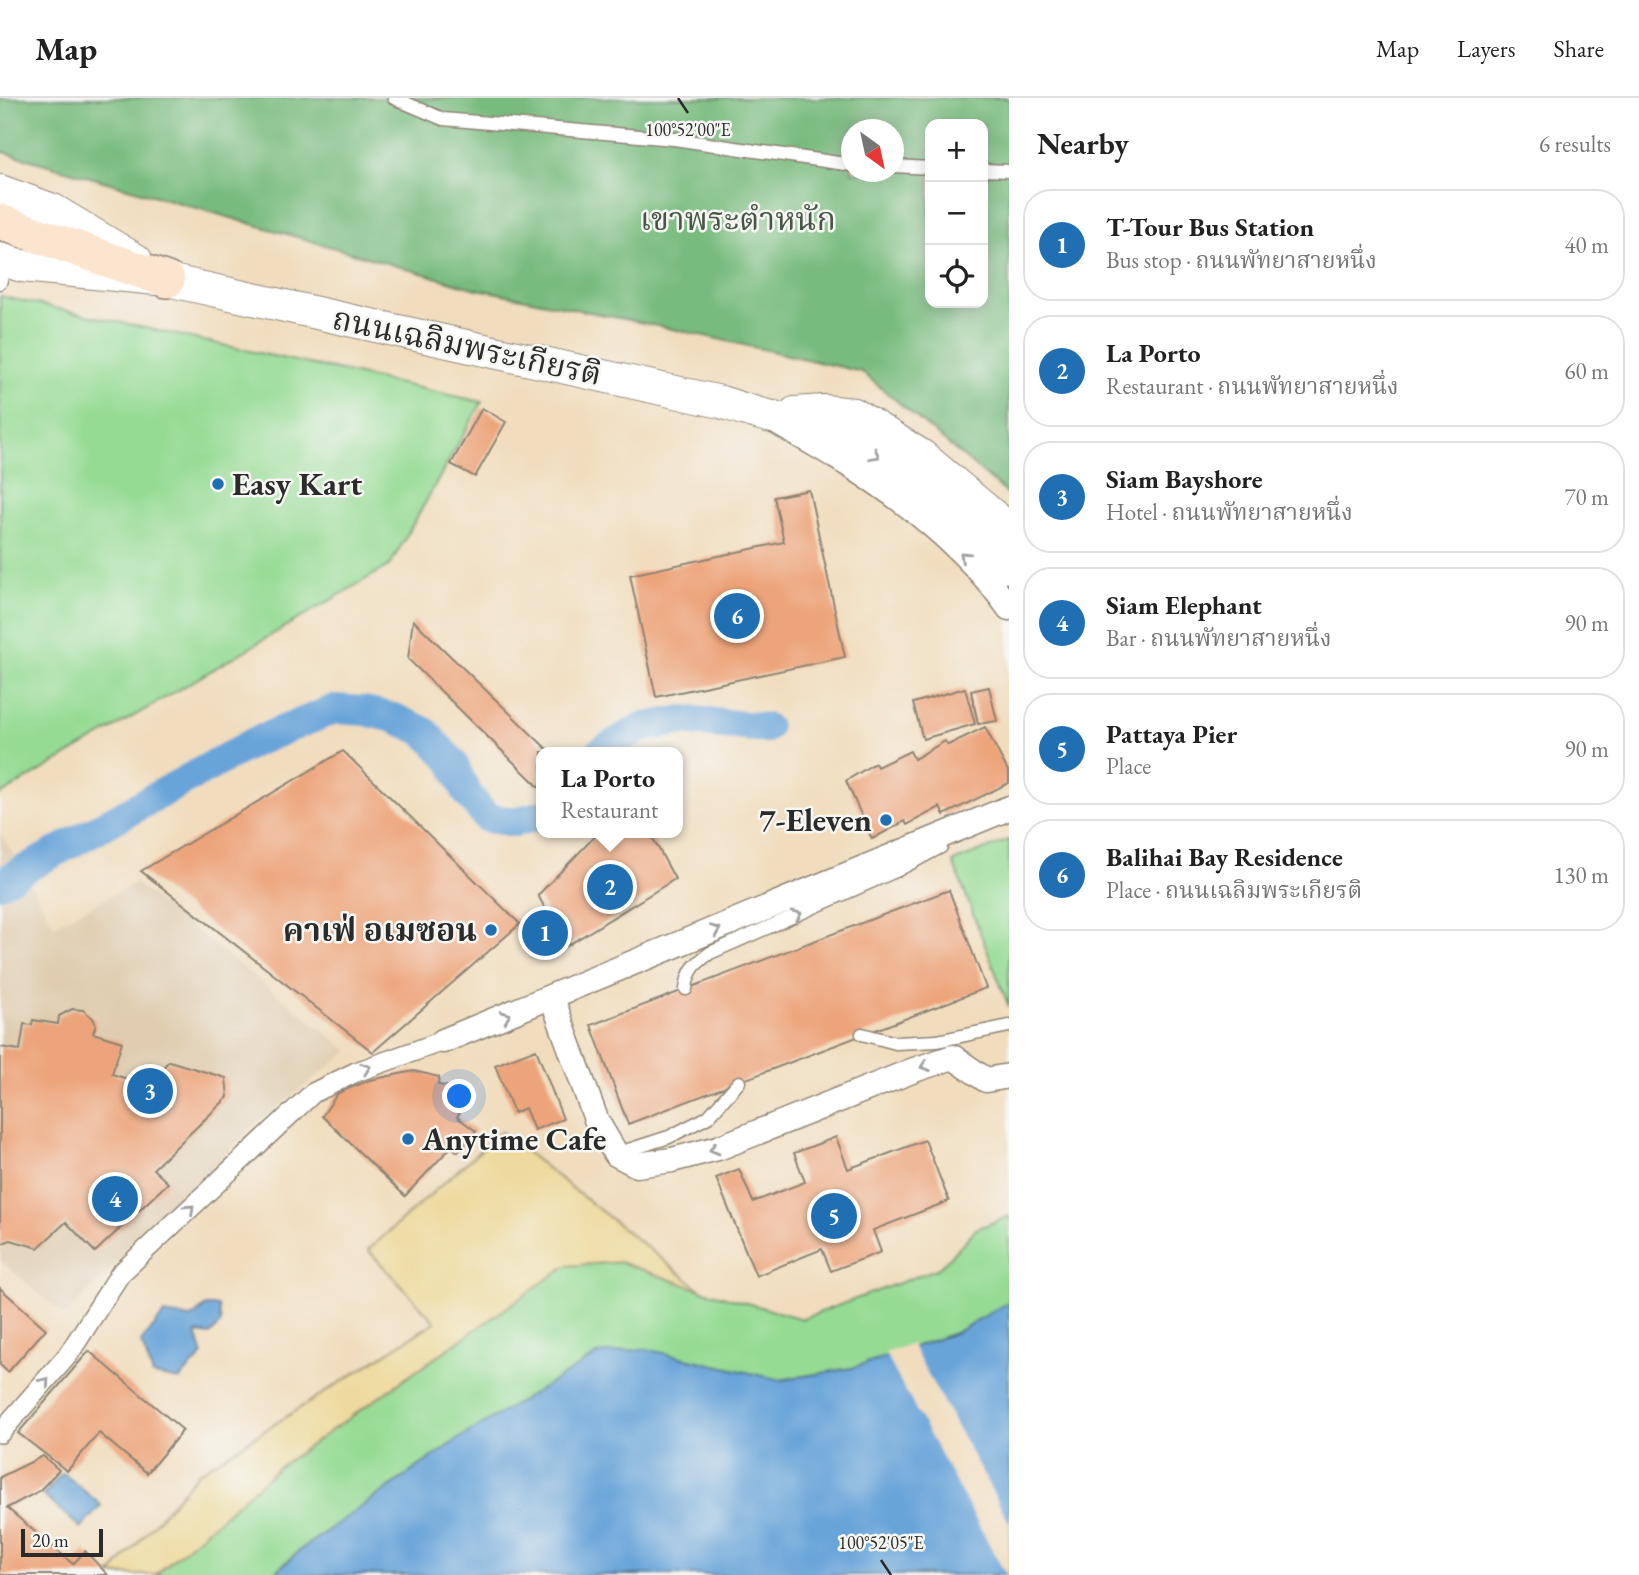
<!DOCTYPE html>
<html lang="en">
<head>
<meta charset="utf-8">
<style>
  :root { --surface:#fff; --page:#f2f2f2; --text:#222; --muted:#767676; --line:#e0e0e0; --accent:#1f6fb2 }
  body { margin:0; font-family:"EB Garamond","Noto Serif Thai",serif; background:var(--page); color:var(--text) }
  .controls { position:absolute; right:21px; top:21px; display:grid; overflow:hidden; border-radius:14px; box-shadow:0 4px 18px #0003 }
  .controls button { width:63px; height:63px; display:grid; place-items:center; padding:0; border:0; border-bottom:2px solid var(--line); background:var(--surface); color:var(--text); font:35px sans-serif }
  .compass { position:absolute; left:841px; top:21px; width:63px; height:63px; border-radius:50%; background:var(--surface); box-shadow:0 4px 18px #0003; rotate:147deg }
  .scale { position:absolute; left:21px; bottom:18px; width:82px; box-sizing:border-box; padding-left:7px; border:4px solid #2b2b2b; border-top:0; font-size:19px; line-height:24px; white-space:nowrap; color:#2b2b2b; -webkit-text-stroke:5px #f6f6f2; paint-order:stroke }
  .you { position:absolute; left:460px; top:999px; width:24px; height:24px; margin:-18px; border:5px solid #fff; border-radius:50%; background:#1a73e8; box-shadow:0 0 0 10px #1a73e833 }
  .badge { display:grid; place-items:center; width:46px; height:46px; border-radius:50%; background:var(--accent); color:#fff; font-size:23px; font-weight:700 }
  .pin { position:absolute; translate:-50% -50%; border:4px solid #fff; box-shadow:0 2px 7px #0006 }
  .popup { position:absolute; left:536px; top:649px; width:147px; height:91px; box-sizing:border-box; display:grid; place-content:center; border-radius:14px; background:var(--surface); filter:drop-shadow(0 2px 5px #0005); font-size:23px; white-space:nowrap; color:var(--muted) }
  .popup b { font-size:26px; color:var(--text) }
  .popup::after { content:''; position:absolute; left:50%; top:100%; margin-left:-14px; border:14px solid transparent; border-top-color:var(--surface) }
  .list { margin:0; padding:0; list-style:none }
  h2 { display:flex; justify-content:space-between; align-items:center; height:91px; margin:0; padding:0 28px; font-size:30px }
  h2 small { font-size:23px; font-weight:400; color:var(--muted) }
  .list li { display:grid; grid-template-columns:46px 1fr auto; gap:21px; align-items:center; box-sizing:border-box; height:112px; margin:0 14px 14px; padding:0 14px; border:2px solid var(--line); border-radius:28px }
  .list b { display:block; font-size:26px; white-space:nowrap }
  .list p { margin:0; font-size:23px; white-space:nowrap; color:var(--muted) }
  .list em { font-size:23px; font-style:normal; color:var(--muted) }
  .icon { flex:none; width:38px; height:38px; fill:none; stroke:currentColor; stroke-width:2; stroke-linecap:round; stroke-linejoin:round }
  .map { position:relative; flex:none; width:1009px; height:1477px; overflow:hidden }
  header { display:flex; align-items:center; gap:42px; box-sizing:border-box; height:98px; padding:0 35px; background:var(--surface); border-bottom:2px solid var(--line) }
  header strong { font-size:33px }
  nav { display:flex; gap:38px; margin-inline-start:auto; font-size:24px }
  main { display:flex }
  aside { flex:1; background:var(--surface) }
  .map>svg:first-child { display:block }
  .built { fill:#e0cdb1 }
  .green { fill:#96db94; stroke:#608360; stroke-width:2 }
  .forest { fill:#78bb7e; stroke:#527354; stroke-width:2; fill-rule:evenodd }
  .sand { fill:#eeda9e; stroke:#8c8264; stroke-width:2 }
  .water { fill:#69a4d9; stroke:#4a6882; stroke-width:2 }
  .pier { fill:#f1ddbe }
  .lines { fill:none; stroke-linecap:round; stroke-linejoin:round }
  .canal { stroke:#69a4d9; stroke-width:30 }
  .building { fill:#eda47a }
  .service-casing { stroke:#8e8474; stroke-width:15 }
  .pedestrian-casing { stroke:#8e8474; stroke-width:22 }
  .minor-casing { stroke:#8e8474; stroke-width:27 }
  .tertiary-casing { stroke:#8e8474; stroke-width:34 }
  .secondary-casing { stroke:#8e8474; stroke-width:38 }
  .service { stroke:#fff; stroke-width:12 }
  .pedestrian { stroke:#fff; stroke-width:19 }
  .minor { stroke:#fff; stroke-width:24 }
  .tertiary { stroke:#fff; stroke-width:32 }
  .secondary { stroke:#fbe5cf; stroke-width:35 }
  .oneway { stroke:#a0a0a0 }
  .ticks { fill:none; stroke:#2b2b2b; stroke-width:2.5 }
  .poi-dot { fill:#1f6fb2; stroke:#f6f6f2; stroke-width:2.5 }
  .labels { text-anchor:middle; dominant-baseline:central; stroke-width:5; stroke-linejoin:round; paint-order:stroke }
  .park-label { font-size:32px; fill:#465745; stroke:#f6f6f2 }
  .street-label { font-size:32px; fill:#2b2b2b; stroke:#f6f6f2 }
  .poi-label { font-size:32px; font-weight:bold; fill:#2b2b2b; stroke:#f6f6f2; text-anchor:start }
  .ticks-label { font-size:18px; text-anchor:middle; fill:#2b2b2b; stroke:#f6f6f2; stroke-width:5; stroke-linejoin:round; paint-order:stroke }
</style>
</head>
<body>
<header>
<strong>Map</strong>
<nav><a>Map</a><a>Layers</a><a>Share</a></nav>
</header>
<main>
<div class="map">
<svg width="1009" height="1477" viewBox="0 0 1009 1477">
  <rect width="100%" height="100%" fill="#f6f6f2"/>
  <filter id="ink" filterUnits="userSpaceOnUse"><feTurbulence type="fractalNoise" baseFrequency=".0143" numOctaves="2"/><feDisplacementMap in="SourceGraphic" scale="14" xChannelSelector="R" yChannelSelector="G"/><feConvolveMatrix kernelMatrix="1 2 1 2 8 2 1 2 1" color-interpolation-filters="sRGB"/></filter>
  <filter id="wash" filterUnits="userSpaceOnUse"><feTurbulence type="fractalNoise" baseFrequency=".00686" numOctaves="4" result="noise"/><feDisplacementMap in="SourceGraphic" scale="28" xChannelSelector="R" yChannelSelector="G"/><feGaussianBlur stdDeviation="1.57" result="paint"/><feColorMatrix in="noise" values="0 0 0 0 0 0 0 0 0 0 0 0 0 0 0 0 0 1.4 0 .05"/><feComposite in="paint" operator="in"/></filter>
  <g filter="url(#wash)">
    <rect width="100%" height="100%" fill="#f1ddbe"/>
    <polygon class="built" points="0,734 54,827 135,785 349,953 249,1032 65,1218 0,1162"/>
    <g class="green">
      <polygon points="0,198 482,304 390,467 0,697"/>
      <polygon points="1009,742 1009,909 953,764"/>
      <polygon points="1009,1118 1009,1204 955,1235 852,1270 780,1282 655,1253 461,1339 304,1449 271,1477 155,1477 279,1369 566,1168 620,1164 701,1192 802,1221 939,1170 976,1131"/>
    </g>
    <path class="forest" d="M0,0H1009V397L862,274L696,236L473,190L0,53ZM930,26H983V205H930ZM852,32H894V74H852Z"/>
    <polygon class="sand" points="501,1034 701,1192 620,1164 566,1168 279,1369 155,1477 110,1477 198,1375 435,1224 368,1152"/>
    <g class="water">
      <polygon points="1009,1204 1009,1477 272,1477 304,1449 461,1339 599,1256 646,1251 781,1282 852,1270 955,1235"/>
      <polygon points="206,1208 218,1208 221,1225 210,1237 196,1235 203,1257 179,1282 153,1277 141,1244 164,1216 191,1220"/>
      <polygon points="63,1375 101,1407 81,1430 43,1397"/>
    </g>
    <polygon class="pier" points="911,1246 1009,1424 1009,1477 1006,1477 885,1255"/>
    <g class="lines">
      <g class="canal">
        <polyline points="600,654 640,630 683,622 766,630"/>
        <polyline points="0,785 254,644 335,611 365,613 394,620 425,634 452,663 467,695 487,720 515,724 542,717"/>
      </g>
    </g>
    <g id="blocks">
      <g class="building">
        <polygon points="482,310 506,324 475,379 451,366"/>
        <polygon points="809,392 845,559 656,599 630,477 784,444 774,399"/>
        <polygon points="413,522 550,654 542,654 542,686 539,689 408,561"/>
        <polygon points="989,589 997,623 978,626 971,593"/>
        <polygon points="965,590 975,626 923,641 913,605"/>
        <polygon points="985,629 1009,675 1009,685 944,717 940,709 907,727 905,723 872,741 846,683 875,665 877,669 910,653 914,661 945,643 948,647"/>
        <polygon points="343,653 520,826 373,954 141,773"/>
        <polygon points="598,735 650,735 675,781 565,849 538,797"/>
        <polygon points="949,792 986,890 628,1026 591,927"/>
        <polygon points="72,911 83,912 93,920 96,927 93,935 122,944 112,976 147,987 169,963 226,980 228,999 153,1071 168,1085 95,1154 66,1124 38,1150 11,1142 0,1146 0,949 20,952 24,926 32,927 33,922 58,926 59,918"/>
        <polygon points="536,951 563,1021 534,1032 525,1010 514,1015 495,967"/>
        <polygon points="414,973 439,979 438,987 453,989 452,1002 462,1011 457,1019 476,1033 458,1054 451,1049 405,1098 322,1018 338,995 370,982"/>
        <polygon points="836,1039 848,1071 925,1042 949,1103 873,1132 881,1154 831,1173 822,1151 756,1178 716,1080 739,1071 753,1104 805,1084 794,1055"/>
        <polygon points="0,1190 46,1231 8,1274 0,1267"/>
        <polygon points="89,1253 183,1332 147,1375 99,1335 67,1373 18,1335"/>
        <polygon points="43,1358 59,1372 39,1393 7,1410 73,1466 85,1453 108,1477 0,1477 0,1379"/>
      </g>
    </g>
  </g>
  <g filter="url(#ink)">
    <use href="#blocks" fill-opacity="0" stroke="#8e8474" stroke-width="2"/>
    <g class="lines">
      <defs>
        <g id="service">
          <polyline points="394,0 443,21 674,41 852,67"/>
          <polyline points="894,68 930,70"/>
          <polyline points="983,72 1009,73"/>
          <polyline points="0,185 7,164"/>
          <path d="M686,891C688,872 695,866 710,855L898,772L941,749"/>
          <polyline points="862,936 896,945 937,943 1009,928"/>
          <polyline points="616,1056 669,1039 708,1019 739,984"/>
        </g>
        <polyline id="pedestrian" points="0,1335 68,1257 120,1176 313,995 356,974 443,943"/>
        <g id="minor">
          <path d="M776,324C796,336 817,347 836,359C899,396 967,450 1009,510"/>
          <polyline points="552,900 597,1024 616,1056 637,1067 672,1062 718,1050 914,972 953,959 986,982 1009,978"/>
          <polyline points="443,943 1009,710"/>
        </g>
        <g id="tertiary">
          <polyline points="0,93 53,112 136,162"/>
          <path d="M0,161L22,168L167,182L721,304C737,309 752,314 768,318C783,321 800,323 815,328C895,359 952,407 1009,469"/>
          <polyline points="795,315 824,313 854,316 922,358 1009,431"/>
        </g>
        <polyline id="secondary" points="0,124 167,182"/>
      </defs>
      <use href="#service" class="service-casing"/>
      <use href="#pedestrian" class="pedestrian-casing"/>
      <use href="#minor" class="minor-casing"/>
      <use href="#tertiary" class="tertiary-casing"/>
      <use href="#secondary" class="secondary-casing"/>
      <use href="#service" class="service"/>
      <use href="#pedestrian" class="pedestrian"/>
      <use href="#minor" class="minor"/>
      <use href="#tertiary" class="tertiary"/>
      <use href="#secondary" class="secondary"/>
    </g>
    <defs><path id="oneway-chevron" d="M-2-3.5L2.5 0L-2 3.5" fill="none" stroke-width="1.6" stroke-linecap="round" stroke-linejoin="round" transform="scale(1.75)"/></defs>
    <g class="oneway">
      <use href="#oneway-chevron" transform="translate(875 357) rotate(30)"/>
      <use href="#oneway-chevron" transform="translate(964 458) rotate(-137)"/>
      <use href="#oneway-chevron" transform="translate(797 817) rotate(-24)"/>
      <use href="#oneway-chevron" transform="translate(716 832) rotate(-23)"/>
      <use href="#oneway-chevron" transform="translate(506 918) rotate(-22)"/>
      <use href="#oneway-chevron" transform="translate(925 968) rotate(161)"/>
      <use href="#oneway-chevron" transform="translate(366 970) rotate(-20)"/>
      <use href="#oneway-chevron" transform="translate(714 1051) rotate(163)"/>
      <use href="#oneway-chevron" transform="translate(190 1111) rotate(-43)"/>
      <use href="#oneway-chevron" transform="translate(45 1284) rotate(-49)"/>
    </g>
  </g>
  <path class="ticks" d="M678,0L688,15M881,1462L891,1477"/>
  <g class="poi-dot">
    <circle cx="218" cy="386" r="7"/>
    <circle cx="886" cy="722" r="7"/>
    <circle cx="491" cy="832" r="7"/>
    <circle cx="408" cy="1041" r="7"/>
  </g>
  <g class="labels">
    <g class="park-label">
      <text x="738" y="121">เขาพระตำหนัก</text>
    </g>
    <g class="street-label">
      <text transform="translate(467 248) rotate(12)">ถนนเฉลิมพระเกียรติ</text>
    </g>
    <g class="poi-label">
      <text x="232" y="386">Easy Kart</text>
      <text x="872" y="722" text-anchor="end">7-Eleven</text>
      <text x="477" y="832" text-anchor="end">คาเฟ่ อเมซอน</text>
      <text x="422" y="1041">Anytime Cafe</text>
    </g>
  </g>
  <g class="ticks-label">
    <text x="688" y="38">100°52'00"E</text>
    <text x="881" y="1451">100°52'05"E</text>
  </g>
</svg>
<div class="controls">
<button>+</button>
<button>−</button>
<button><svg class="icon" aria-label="locate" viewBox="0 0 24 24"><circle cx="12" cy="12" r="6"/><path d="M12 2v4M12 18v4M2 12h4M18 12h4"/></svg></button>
</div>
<svg class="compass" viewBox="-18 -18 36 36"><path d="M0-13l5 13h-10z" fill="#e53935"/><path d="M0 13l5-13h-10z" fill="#767676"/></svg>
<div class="scale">20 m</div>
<div class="you"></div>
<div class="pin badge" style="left:545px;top:835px">1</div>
<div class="pin badge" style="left:610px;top:789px">2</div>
<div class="popup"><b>La Porto</b>Restaurant</div>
<div class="pin badge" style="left:150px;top:993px">3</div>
<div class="pin badge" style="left:115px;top:1101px">4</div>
<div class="pin badge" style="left:834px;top:1118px">5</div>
<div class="pin badge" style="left:737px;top:518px">6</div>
</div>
<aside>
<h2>Nearby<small>6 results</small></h2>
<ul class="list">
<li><span class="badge">1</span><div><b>T-Tour Bus Station</b><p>Bus stop · ถนนพัทยาสายหนึ่ง</p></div><em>40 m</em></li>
<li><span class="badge">2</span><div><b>La Porto</b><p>Restaurant · ถนนพัทยาสายหนึ่ง</p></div><em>60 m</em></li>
<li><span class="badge">3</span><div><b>Siam Bayshore</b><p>Hotel · ถนนพัทยาสายหนึ่ง</p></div><em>70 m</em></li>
<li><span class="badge">4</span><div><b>Siam Elephant</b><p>Bar · ถนนพัทยาสายหนึ่ง</p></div><em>90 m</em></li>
<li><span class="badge">5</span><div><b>Pattaya Pier</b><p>Place</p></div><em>90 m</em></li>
<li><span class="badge">6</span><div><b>Balihai Bay Residence</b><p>Place · ถนนเฉลิมพระเกียรติ</p></div><em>130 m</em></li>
</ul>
</aside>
</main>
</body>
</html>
